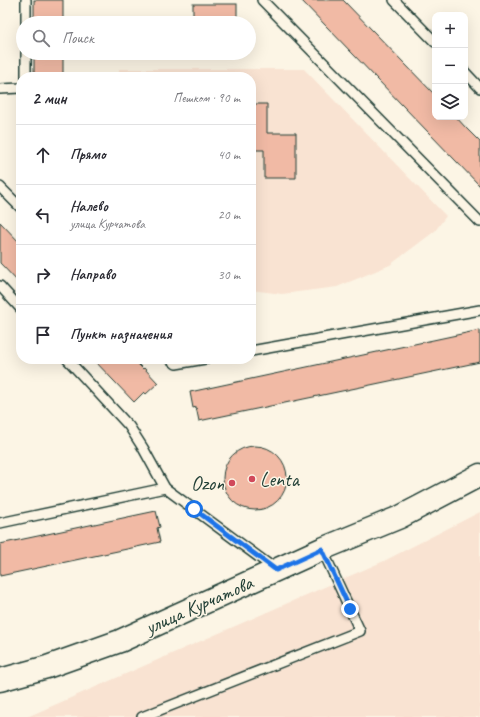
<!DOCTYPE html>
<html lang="ru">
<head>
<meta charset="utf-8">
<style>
  :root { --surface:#fff; --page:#f7f7f7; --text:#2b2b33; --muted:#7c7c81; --line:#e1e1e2 }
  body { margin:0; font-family:Caveat,sans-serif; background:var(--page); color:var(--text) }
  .controls { position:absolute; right:12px; top:12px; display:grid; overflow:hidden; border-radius:8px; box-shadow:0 4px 16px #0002 }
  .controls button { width:36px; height:36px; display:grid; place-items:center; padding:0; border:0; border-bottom:1px solid var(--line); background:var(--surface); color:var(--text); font:20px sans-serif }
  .stop { position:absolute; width:12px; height:12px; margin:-9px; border:3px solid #1a73e8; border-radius:50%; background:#fff }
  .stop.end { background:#1a73e8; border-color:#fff; box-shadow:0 1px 4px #0008 }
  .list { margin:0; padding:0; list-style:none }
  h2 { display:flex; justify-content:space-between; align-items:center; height:52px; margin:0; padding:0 16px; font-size:17px }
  h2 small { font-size:13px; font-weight:400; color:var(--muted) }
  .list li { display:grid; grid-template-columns:26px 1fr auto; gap:12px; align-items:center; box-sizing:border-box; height:60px; padding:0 16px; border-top:1px solid var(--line) }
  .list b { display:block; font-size:15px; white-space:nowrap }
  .list p { margin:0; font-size:13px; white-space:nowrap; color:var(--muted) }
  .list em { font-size:13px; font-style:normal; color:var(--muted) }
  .icon { flex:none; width:22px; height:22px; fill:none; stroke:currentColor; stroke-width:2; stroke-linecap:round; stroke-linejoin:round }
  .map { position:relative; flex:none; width:480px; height:717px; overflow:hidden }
  .search { position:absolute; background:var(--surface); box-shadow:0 4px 16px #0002; left:16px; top:16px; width:240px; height:44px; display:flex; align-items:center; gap:10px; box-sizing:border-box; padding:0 14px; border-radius:22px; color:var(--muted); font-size:15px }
  .panel { position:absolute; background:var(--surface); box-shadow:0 4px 16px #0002; left:16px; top:72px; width:240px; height:292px; border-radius:16px }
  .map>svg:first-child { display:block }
  .built { fill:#f9e3d2 }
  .building { fill:#f1baa5; stroke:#1f3d34 }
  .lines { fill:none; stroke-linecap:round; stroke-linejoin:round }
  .lane-casing { stroke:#1f3d34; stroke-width:12 }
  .secondary-casing { stroke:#1f3d34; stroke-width:25 }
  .lane { stroke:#fcf5e5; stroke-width:9 }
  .secondary { stroke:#fcf5e5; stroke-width:22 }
  .route { stroke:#1a73e8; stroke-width:5 }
  .poi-dot { fill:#d1495b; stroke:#fcf5e5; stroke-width:1.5 }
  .labels { text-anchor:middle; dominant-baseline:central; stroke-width:3; stroke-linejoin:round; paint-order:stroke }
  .poi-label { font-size:20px; fill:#1f3d34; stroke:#fcf5e5; text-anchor:start }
  .street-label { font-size:20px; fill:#1f3d34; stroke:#fcf5e5 }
</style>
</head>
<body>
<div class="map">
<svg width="480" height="717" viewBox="0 0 480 717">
  <rect width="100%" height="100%" fill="#fcf5e5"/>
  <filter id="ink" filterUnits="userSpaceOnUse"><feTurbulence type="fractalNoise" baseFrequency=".025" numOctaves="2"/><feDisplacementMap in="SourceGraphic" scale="8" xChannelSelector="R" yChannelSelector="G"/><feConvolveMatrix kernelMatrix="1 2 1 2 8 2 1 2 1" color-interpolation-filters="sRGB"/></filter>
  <g filter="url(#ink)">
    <g class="built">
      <polygon points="119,69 304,69 446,216 435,231 390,265 337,287 282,294 251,290 251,77 119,77"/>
      <polygon points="480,512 480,717 27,717 384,561"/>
    </g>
    <g class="building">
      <rect x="34" y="0" width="29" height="23"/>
      <polygon points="301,0 343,0 435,95 435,117 456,117 466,128 480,142 480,186"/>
      <rect x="193" y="4" width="44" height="19"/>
      <rect x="34" y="53" width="29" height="24"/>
      <polygon points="251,104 267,104 267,133 296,133 296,178 264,178 264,150 251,150"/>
      <polygon points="0,222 21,244 21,285 0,263"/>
      <polygon points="480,330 480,362 199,421 196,407 193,408 190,392"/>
      <polygon points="93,359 133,359 143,369 144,368 158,383 146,394 144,392 134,402"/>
      <circle cx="255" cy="478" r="32"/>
      <polygon points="156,511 160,527 157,528 160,542 0,576 0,544"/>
    </g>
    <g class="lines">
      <defs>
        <g id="lane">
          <polyline points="26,0 26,23"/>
          <polyline points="262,0 480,222"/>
          <polyline points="394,0 435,42"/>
          <polyline points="26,53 26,77"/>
          <polyline points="465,72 480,88"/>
          <polyline points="0,89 21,88"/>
          <polyline points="0,187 21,208"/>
          <polyline points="0,286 21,309"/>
          <polyline points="251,351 480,310"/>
          <polyline points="67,359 129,426 143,448 165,488"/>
          <polyline points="170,359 176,364 205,359"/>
          <polyline points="0,523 165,488 275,569"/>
          <polyline points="142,717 360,631 322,549"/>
        </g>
        <polyline id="secondary" points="0,680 47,667 120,641 322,549 400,517 480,475"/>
      </defs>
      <use href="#lane" class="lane-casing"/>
      <use href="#secondary" class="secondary-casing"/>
      <use href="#lane" class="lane"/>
      <use href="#secondary" class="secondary"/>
    </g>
  </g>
  <g class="lines" filter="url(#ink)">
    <polyline class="route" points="194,509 276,570 322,549 350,609"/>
  </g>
  <g class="poi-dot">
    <circle cx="252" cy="479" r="4"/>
    <circle cx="232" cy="483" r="4"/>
  </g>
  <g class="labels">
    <g class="poi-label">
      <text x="260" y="479">Lenta</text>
      <text x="224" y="483" text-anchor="end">Ozon</text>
    </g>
    <g class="street-label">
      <text transform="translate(199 605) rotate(-24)">улица Курчатова</text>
    </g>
  </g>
</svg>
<div class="controls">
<button>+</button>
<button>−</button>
<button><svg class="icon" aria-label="layers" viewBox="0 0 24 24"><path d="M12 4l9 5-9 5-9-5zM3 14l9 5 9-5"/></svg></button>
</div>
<div class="stop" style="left:194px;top:509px"></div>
<div class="stop end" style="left:350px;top:609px"></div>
<div class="search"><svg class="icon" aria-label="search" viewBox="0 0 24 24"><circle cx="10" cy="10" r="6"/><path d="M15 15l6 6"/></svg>Поиск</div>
<section class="panel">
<h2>2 мин<small>Пешком · 90 m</small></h2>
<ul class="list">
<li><svg class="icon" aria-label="ahead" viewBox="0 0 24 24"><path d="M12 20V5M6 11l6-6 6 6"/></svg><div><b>Прямо</b></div><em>40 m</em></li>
<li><svg class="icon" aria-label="left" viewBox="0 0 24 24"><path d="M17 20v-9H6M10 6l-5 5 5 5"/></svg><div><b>Налево</b><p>улица Курчатова</p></div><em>20 m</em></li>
<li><svg class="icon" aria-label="right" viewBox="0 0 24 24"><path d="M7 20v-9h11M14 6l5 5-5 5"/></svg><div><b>Направо</b></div><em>30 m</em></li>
<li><svg class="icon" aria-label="arrive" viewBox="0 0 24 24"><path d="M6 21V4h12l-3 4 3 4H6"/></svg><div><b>Пункт назначения</b></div></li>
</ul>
</section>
</div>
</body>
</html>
